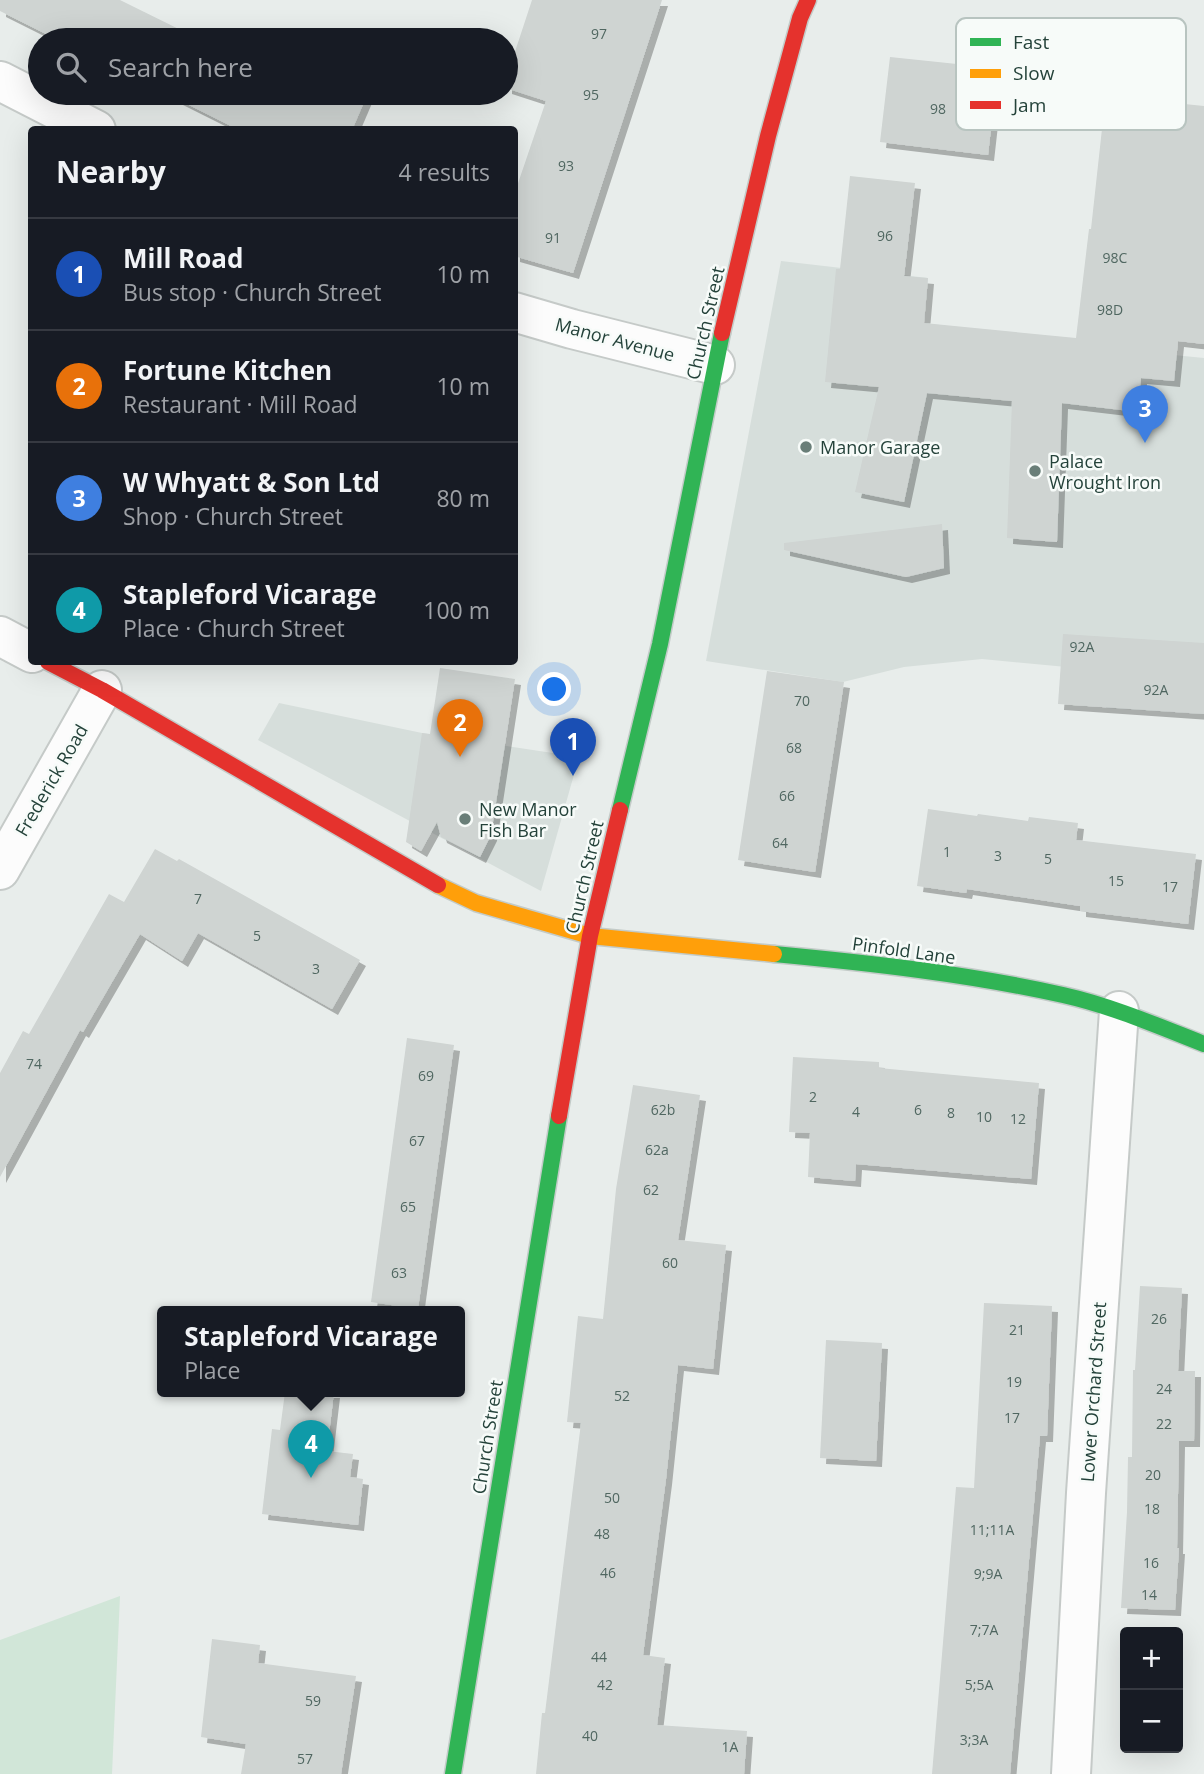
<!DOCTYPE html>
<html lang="en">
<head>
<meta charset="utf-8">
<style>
  :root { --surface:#171b24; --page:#242831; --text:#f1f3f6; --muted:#9ea1a6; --line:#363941; --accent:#d93025 }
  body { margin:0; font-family:"Open Sans",sans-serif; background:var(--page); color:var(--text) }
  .controls { position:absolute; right:21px; bottom:21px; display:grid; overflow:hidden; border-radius:7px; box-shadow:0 7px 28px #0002 }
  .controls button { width:63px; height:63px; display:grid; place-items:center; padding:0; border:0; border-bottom:2px solid var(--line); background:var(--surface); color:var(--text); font:35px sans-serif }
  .you { position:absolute; left:555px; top:690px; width:24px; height:24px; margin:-18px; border:5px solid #fff; border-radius:50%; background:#1a73e8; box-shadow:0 0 0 10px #1a73e833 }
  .badge { display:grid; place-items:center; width:46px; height:46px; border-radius:50%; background:var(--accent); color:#fff; font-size:23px; font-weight:700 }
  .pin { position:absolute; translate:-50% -58px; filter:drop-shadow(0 2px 4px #0008) }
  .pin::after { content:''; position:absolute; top:37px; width:24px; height:21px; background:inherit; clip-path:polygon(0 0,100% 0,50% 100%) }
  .popup { position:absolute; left:157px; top:1306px; width:308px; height:91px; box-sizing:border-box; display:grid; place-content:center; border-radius:7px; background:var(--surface); filter:drop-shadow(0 2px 5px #0005); font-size:23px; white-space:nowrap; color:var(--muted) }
  .popup b { font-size:26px; color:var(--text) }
  .popup::after { content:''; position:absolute; left:50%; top:100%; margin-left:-14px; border:14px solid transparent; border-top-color:var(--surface) }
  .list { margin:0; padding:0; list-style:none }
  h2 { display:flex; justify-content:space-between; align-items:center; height:91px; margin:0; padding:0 28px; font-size:30px }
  h2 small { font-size:23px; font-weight:400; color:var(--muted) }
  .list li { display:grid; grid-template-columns:46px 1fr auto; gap:21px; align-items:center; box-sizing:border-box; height:112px; padding:0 28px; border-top:2px solid var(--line) }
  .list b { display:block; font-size:26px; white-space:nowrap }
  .list p { margin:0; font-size:23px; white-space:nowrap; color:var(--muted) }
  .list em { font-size:23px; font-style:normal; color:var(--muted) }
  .icon { flex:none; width:38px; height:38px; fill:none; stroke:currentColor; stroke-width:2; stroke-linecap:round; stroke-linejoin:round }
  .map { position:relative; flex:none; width:1204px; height:1774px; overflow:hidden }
  .search { position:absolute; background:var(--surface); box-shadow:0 7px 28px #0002; left:28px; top:28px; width:490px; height:77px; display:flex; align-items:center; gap:18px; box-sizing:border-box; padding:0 24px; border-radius:38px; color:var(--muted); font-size:26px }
  .panel { position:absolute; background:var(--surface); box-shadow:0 7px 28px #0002; left:28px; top:126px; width:490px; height:539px; border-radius:7px }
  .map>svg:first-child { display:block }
  .built { fill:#d6dedb }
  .green { fill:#d1e6d8 }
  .building { fill:#cfd4d2; filter:url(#shadow) }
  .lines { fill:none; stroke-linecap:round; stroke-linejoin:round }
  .street-casing { stroke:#c5cac8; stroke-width:42 }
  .fast-casing { stroke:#c3cbc8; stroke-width:19 }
  .slow-casing { stroke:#c3cbc8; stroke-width:19 }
  .jam-casing { stroke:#c3cbc8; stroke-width:19 }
  .street { stroke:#fcfcfc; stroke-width:38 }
  .fast { stroke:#30b455; stroke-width:16 }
  .slow { stroke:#ff9f0a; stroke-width:16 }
  .jam { stroke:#e5322d; stroke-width:16 }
  .poi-dot { fill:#697e78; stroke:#f7fbf9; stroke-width:2.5 }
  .labels { text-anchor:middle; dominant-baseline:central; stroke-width:5; stroke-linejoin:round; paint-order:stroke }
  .number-label { font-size:14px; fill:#506761 }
  .street-label { font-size:18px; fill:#24423a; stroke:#f7fbf9 }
  .poi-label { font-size:18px; fill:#24423a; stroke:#f7fbf9; text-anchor:start }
  .key { fill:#f7fbf9; stroke:#b8c4c0; stroke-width:2 }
  .key-label { font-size:19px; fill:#24423a }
</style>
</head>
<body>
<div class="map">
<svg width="1204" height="1774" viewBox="0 0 1204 1774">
  <defs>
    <filter id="shadow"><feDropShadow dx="6" dy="6" stdDeviation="0" flood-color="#0004"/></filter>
  </defs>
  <rect width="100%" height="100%" fill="#e8edeb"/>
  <g class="built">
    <polygon points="781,261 928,278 924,323 1143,352 1204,358 1204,714 1106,708 1109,671 982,659 904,667 843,682 706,661"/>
    <polygon points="279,703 422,733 579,757 541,891 258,740"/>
  </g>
  <polygon class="green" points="120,1596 112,1774 0,1774 0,1640"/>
  <g class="building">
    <polygon points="0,0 120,0 201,40 58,40 0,11"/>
    <polygon points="532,0 662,0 573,273 514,256 514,195 546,101 506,88 506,79"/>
    <polygon points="1110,56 1170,62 1165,102 1204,106 1204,344 1178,341 1174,381 1141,378 1138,412 1062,403 1057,542 1007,538 1012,401 927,393 904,502 855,492 879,387 825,382 836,269 840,269 850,176 915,183 904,276 928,278 924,323 1076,338 1089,229 1091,229"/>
    <polygon points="890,57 976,66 973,91 995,93 988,155 880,142"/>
    <polygon points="165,93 363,93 367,95 352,130 239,130"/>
    <polygon points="942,524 944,568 906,577 784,550 784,543"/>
    <polygon points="1063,634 1204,643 1204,714 1058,704"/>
    <polygon points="440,668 515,679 491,835 480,857 441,837 437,822 421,851 406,842 422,733 430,734"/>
    <polygon points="767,671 844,682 815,872 738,860"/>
    <polygon points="928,809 977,816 978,814 1028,821 1029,817 1078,823 1076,840 1196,854 1188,924 1080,911 1080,906 967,889 966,893 917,886"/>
    <polygon points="155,849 177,861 179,859 360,960 332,1009 198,933 182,961 140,934 83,1032 80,1030 0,1177 0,1073 23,1031 29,1034 109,894 124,902"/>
    <polygon points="407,1038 454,1045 418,1309 371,1302"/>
    <polygon points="793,1057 879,1062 879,1068 1039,1083 1031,1179 856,1164 855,1181 808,1177 810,1133 789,1132"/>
    <polygon points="633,1085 700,1095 678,1240 726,1245 713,1369 678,1365 666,1479 643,1655 665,1658 657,1725 747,1731 744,1774 536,1774 542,1713 545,1713 581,1423 567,1422 578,1316 603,1319 616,1189"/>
    <polygon points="1140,1286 1182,1288 1178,1371 1195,1371 1194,1441 1179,1441 1177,1548 1179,1548 1175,1610 1121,1608 1127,1512 1128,1457 1132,1457 1133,1370 1135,1370"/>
    <polygon points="984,1303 1052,1306 1047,1436 1040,1436 1010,1774 932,1774 956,1487 974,1488"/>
    <polygon points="826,1340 882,1343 876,1461 820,1458"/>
    <polygon points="285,1392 334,1392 327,1451 353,1454 350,1477 363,1479 358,1525 262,1514 272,1429 280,1430"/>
    <polygon points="212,1639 260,1645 258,1663 356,1676 341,1774 241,1774 246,1744 201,1737"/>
  </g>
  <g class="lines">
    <defs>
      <g id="street">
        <polyline points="0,81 96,130"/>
        <polyline points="514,312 572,329 715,365"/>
        <polyline points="0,636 32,653"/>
        <polyline points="0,870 102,690"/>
        <polyline points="1071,1774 1086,1493 1119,1011"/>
      </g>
      <g id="fast">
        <polyline points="620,810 660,644 722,333"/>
        <path d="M774,954C870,963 969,974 1063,995C1112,1006 1158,1026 1204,1044"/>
        <polyline points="453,1774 559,1116"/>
      </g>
      <polyline id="slow" points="438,885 476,903 590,936 774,954"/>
      <g id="jam">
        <polyline points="722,333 768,136 800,18 808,0"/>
        <polyline points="48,662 102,690 438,885"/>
        <polyline points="559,1116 590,936 620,810"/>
      </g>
    </defs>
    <use href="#street" class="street-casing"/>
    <use href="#fast" class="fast-casing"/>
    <use href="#slow" class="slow-casing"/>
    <use href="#jam" class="jam-casing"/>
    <use href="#street" class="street"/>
    <use href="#fast" class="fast"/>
    <use href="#slow" class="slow"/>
    <use href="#jam" class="jam"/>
  </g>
  <g class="poi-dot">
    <circle cx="806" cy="447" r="7"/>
    <circle cx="1035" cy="471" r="7"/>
    <circle cx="465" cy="819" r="7"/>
  </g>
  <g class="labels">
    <g class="number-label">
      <text x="599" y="33">97</text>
      <text x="591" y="94">95</text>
      <text x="938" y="108">98</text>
      <text x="566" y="165">93</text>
      <text x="885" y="235">96</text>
      <text x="553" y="237">91</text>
      <text x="1115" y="257">98C</text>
      <text x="1110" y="309">98D</text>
      <text x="1082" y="646">92A</text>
      <text x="1156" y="689">92A</text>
      <text x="802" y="700">70</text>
      <text x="794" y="747">68</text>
      <text x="787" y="795">66</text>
      <text x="780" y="842">64</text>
      <text x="947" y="851">1</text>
      <text x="998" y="855">3</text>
      <text x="1048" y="858">5</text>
      <text x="1116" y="880">15</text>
      <text x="1170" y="886">17</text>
      <text x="198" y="898">7</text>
      <text x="257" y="935">5</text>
      <text x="316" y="968">3</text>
      <text x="34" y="1063">74</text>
      <text x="426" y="1075">69</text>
      <text x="813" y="1096">2</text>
      <text x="663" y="1109">62b</text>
      <text x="918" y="1109">6</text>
      <text x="856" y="1111">4</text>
      <text x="951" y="1112">8</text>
      <text x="984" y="1116">10</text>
      <text x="1018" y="1118">12</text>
      <text x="417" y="1140">67</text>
      <text x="657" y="1149">62a</text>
      <text x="651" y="1189">62</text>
      <text x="408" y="1206">65</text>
      <text x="670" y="1262">60</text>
      <text x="399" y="1272">63</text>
      <text x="1159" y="1318">26</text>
      <text x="1017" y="1329">21</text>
      <text x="1014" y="1381">19</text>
      <text x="1164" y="1388">24</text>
      <text x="622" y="1395">52</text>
      <text x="1012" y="1417">17</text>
      <text x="1164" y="1423">22</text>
      <text x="1153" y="1474">20</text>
      <text x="612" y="1497">50</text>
      <text x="1152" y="1508">18</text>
      <text x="992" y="1529">11;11A</text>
      <text x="602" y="1533">48</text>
      <text x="1151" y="1562">16</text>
      <text x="608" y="1572">46</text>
      <text x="988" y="1573">9;9A</text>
      <text x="1149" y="1594">14</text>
      <text x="984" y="1629">7;7A</text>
      <text x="599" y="1656">44</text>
      <text x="605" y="1684">42</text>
      <text x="979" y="1684">5;5A</text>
      <text x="313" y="1700">59</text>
      <text x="590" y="1735">40</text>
      <text x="974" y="1739">3;3A</text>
      <text x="730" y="1746">1A</text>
      <text x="305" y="1758">57</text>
    </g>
    <g class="street-label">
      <text transform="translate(705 323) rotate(-77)">Church Street</text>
      <text transform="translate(615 339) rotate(15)">Manor Avenue</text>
      <text transform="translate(51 780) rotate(-60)">Frederick Road</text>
      <text transform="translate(584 877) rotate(-77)">Church Street</text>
      <text transform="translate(904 950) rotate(8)">Pinfold Lane</text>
      <text transform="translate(1093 1392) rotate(-86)">Lower Orchard Street</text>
      <text transform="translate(487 1437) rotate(-81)">Church Street</text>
    </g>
    <g class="poi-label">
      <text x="820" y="447">Manor Garage</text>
      <text x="1049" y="461">Palace<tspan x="1049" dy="21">Wrought Iron</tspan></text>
      <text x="479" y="809">New Manor<tspan x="479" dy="21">Fish Bar</tspan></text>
    </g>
  </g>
  <rect x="956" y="18" width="230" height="112" rx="10" class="key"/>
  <rect x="970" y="38" width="31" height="8" fill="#30b455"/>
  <rect x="970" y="69" width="31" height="9" fill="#ff9f0a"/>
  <rect x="970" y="101" width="31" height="8" fill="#e5322d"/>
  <g class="key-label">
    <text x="1013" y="49">Fast</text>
    <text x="1013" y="80">Slow</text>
    <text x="1013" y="112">Jam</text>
  </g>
</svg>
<div class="controls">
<button>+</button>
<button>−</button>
</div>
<div class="you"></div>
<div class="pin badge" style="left:573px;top:776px;background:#1a4fb4">1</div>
<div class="pin badge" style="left:460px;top:757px;background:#e8710a">2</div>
<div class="pin badge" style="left:1145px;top:443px;background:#3f7fe0">3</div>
<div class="pin badge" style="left:311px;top:1478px;background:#0f9aa8">4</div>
<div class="popup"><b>Stapleford Vicarage</b>Place</div>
<div class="search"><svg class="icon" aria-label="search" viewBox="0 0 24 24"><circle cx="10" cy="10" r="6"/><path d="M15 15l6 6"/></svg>Search here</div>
<section class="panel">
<h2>Nearby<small>4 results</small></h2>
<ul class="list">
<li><span class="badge" style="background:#1a4fb4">1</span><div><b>Mill Road</b><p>Bus stop · Church Street</p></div><em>10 m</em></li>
<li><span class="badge" style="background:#e8710a">2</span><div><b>Fortune Kitchen</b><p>Restaurant · Mill Road</p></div><em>10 m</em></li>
<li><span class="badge" style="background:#3f7fe0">3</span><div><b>W Whyatt &amp; Son Ltd</b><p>Shop · Church Street</p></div><em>80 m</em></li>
<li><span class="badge" style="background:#0f9aa8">4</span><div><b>Stapleford Vicarage</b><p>Place · Church Street</p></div><em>100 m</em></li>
</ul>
</section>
</div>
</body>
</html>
